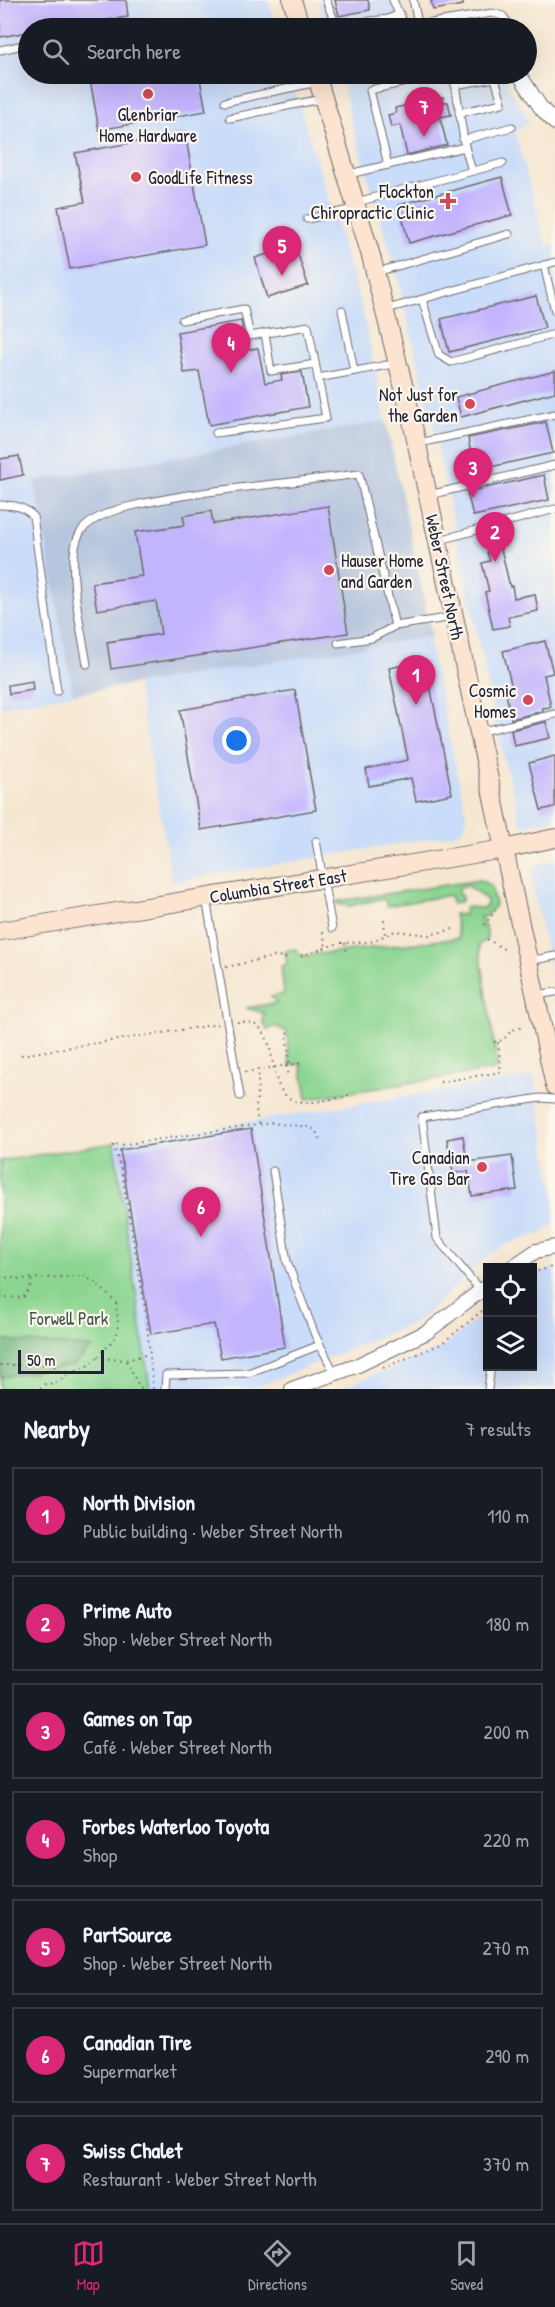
<!DOCTYPE html>
<html lang="en">
<head>
<meta charset="utf-8">
<style>
  :root { --surface:#171b24; --page:#242831; --text:#f1f3f6; --muted:#9ea1a6; --line:#363941; --accent:#db2777 }
  body { margin:0; font-family:"Patrick Hand",sans-serif; background:var(--page); color:var(--text) }
  .controls { position:absolute; right:18px; bottom:18px; display:grid; overflow:hidden; border-radius:0px; box-shadow:0 6px 24px #0002 }
  .controls button { width:54px; height:54px; display:grid; place-items:center; padding:0; border:0; border-bottom:2px solid var(--line); background:var(--surface); color:var(--text); font:30px sans-serif }
  .scale { position:absolute; left:18px; bottom:15px; width:86px; box-sizing:border-box; padding-left:6px; border:3px solid #22223b; border-top:0; font-size:16px; line-height:21px; white-space:nowrap; color:#22223b; -webkit-text-stroke:4px #fbf7ec; paint-order:stroke }
  .you { position:absolute; left:237px; top:741px; width:21px; height:21px; margin:-15px; border:4px solid #fff; border-radius:50%; background:#1a73e8; box-shadow:0 0 0 9px #1a73e833 }
  .badge { display:grid; place-items:center; width:39px; height:39px; border-radius:50%; background:var(--accent); color:#fff; font-size:20px; font-weight:700 }
  .pin { position:absolute; translate:-50% -50px; filter:drop-shadow(0 2px 3px #0008) }
  .pin::after { content:''; position:absolute; top:32px; width:21px; height:18px; background:inherit; clip-path:polygon(0 0,100% 0,50% 100%) }
  .list { margin:0; padding:0; list-style:none }
  h2 { display:flex; justify-content:space-between; align-items:center; height:78px; margin:0; padding:0 24px; font-size:26px }
  h2 small { font-size:20px; font-weight:400; color:var(--muted) }
  .list li { display:grid; grid-template-columns:39px 1fr auto; gap:18px; align-items:center; box-sizing:border-box; height:96px; margin:0 12px 12px; padding:0 12px; border:2px solid var(--line); border-radius:0px }
  .list b { display:block; font-size:22px; white-space:nowrap }
  .list p { margin:0; font-size:20px; white-space:nowrap; color:var(--muted) }
  .list em { font-size:20px; font-style:normal; color:var(--muted) }
  .icon { flex:none; width:33px; height:33px; fill:none; stroke:currentColor; stroke-width:2; stroke-linecap:round; stroke-linejoin:round }
  .map { position:relative; flex:none; width:555px; height:1389px; overflow:hidden }
  .search { position:absolute; background:var(--surface); box-shadow:0 6px 24px #0002; left:18px; right:18px; top:18px; height:66px; display:flex; align-items:center; gap:15px; box-sizing:border-box; padding:0 21px; border-radius:33px; color:var(--muted); font-size:22px }
  .sheet { height:834px; background:var(--surface) }
  nav { display:flex; justify-content:space-around; align-items:center; box-sizing:border-box; height:84px; border-top:2px solid var(--line); background:var(--surface); font-size:16px; color:var(--muted) }
  nav a { display:grid; justify-items:center; gap:3px }
  nav .on { color:var(--accent) }
  .map>svg:first-child { display:block }
  .built { fill:#c9dcf9 }
  .industrial { fill:#b6c5de }
  .green { fill:#8cd591; stroke:#577c66; stroke-width:1.5 }
  .forest { fill:#71b67b; stroke:#4a6c5b; stroke-width:1.5 }
  .building { fill:#c3b4fe }
  .lines { fill:none; stroke-linecap:round; stroke-linejoin:round }
  .service-casing { stroke:#6c6770; stroke-width:9 }
  .minor-casing { stroke:#6c6770; stroke-width:16 }
  .secondary-casing { stroke:#6c6770; stroke-width:20 }
  .path { stroke:#6c6770; stroke-width:2; stroke-dasharray:1.5 4.5; stroke-linecap:butt }
  .service { stroke:#fff; stroke-width:7 }
  .minor { stroke:#fff; stroke-width:14 }
  .secondary { stroke:#fde4d1; stroke-width:18 }
  .poi-dot { fill:#d1495b; stroke:#fbf7ec; stroke-width:2 }
  .labels { text-anchor:middle; dominant-baseline:central; stroke-width:4.5; stroke-linejoin:round; paint-order:stroke }
  .poi-label { font-size:18px; fill:#22223b; stroke:#fbf7ec; text-anchor:end }
  .street-label { font-size:18px; fill:#22223b; stroke:#fbf7ec }
  .park-label { font-size:18px; fill:#425855; stroke:#fbf7ec }
</style>
</head>
<body>
<div class="map">
<svg width="555" height="1389" viewBox="0 0 555 1389">
  <rect width="100%" height="100%" fill="#fbf7ec"/>
  <filter id="ink" filterUnits="userSpaceOnUse"><feTurbulence type="fractalNoise" baseFrequency=".0167" numOctaves="2"/><feDisplacementMap in="SourceGraphic" scale="12" xChannelSelector="R" yChannelSelector="G"/><feConvolveMatrix kernelMatrix="1 2 1 2 8 2 1 2 1" color-interpolation-filters="sRGB"/></filter>
  <filter id="wash" filterUnits="userSpaceOnUse"><feTurbulence type="fractalNoise" baseFrequency=".008" numOctaves="4" result="noise"/><feDisplacementMap in="SourceGraphic" scale="24" xChannelSelector="R" yChannelSelector="G"/><feGaussianBlur stdDeviation="1.35" result="paint"/><feColorMatrix in="noise" values="0 0 0 0 0 0 0 0 0 0 0 0 0 0 0 0 0 1.4 0 .05"/><feComposite in="paint" operator="in"/></filter>
  <g filter="url(#wash)">
    <rect width="100%" height="100%" fill="#f6e7d1"/>
    <g class="built">
      <polygon points="0,0 268,0 277,28 28,28 28,74 290,74 362,308 386,421 36,481 73,694 0,707"/>
      <polygon points="317,0 400,0 412,28 325,28"/>
      <polygon points="370,74 499,74 501,75 530,122 515,133 547,247 555,245 555,819 522,826 503,756 433,426 399,284 352,124 341,78"/>
      <polygon points="432,636 429,643 467,817 463,829 456,834 172,882 137,683"/>
      <polygon points="555,859 555,986 532,886 532,874 537,865"/>
      <polygon points="534,1076 555,1197 554,1224 543,1233 510,1243 491,1253 420,1319 411,1324 252,1389 150,1389 114,1143"/>
      <polygon points="555,1267 555,1389 339,1389 441,1348 487,1311 488,1366 532,1366 533,1276"/>
    </g>
    <polygon class="industrial" points="386,421 432,636 73,694 35,481"/>
    <g class="green">
      <polygon points="480,880 491,886 495,905 486,916 480,917 487,932 487,939 479,945 498,1069 307,1099 301,1064 290,1065 287,1032 276,1026 267,1030 263,1022 264,1013 246,1008 277,1003 271,997 284,994 281,966 287,964 285,951 295,949 302,956 459,938 454,914 464,915 465,907 483,908 487,905 487,900 466,885 458,889 458,893 462,897 462,901 452,904 450,895 387,906 385,900 380,899 349,906 338,904 337,901"/>
      <polygon points="114,1143 150,1389 0,1389 0,1161"/>
    </g>
    <polygon class="forest" points="0,1340 92,1347 74,1365 0,1377"/>
    <g id="blocks">
      <g class="building">
        <polygon points="0,0 126,0 128,17 53,28 28,28 28,32 0,37"/>
        <polygon points="335,0 368,0 370,10 339,16"/>
        <polygon points="431,0 463,0 463,5 433,10"/>
        <polygon points="89,74 199,74 206,111 99,130"/>
        <polygon points="443,97 444,102 448,102 451,115 440,117 447,145 407,155 400,125 391,127 388,115 396,113 395,108"/>
        <polygon points="185,133 205,245 70,269 58,207 85,202 75,153"/>
        <polygon points="502,177 512,215 409,243 399,205"/>
        <polygon points="295,245 308,285 267,298 255,258"/>
        <polygon points="536,296 545,328 449,352 441,319"/>
        <polygon points="241,321 246,350 258,348 265,383 282,380 281,375 302,372 308,407 209,425 199,371 184,373 177,332"/>
        <polygon points="555,371 555,392 461,417 456,397"/>
        <polygon points="546,422 553,453 490,467 488,461 473,464 468,438"/>
        <polygon points="19,456 23,475 0,480 0,459"/>
        <polygon points="544,475 549,500 473,516 467,492"/>
        <polygon points="328,506 348,633 111,669 107,642 161,634 156,601 97,610 92,583 142,576 135,532 185,525 183,516 211,511 213,524"/>
        <polygon points="501,549 510,587 512,586 514,598 535,594 538,611 508,617 510,626 493,629 485,592 489,591 482,563 490,561 487,552"/>
        <polygon points="545,641 553,673 544,675 551,707 542,708 543,711 511,719 506,693 513,692 503,651"/>
        <polygon points="425,661 452,794 416,801 411,778 369,786 366,769 408,760 389,668"/>
        <polygon points="32,681 33,690 9,694 8,685"/>
        <polygon points="295,690 316,810 201,830 180,710"/>
        <polygon points="546,722 550,738 514,746 511,730"/>
        <polygon points="555,756 555,807 541,810 529,763"/>
        <polygon points="251,1129 285,1347 221,1358 214,1324 151,1334 120,1150"/>
        <polygon points="463,1136 467,1162 512,1156 517,1190 472,1196 468,1171 453,1173 447,1139"/>
      </g>
    </g>
  </g>
  <g filter="url(#ink)">
    <use href="#blocks" fill-opacity="0" stroke="#6c6770" stroke-width="1.5"/>
    <g class="lines">
      <defs>
        <g id="service">
          <polyline points="326,0 336,25 388,19 400,14"/>
          <polyline points="393,0 405,28"/>
          <polyline points="413,0 419,28"/>
          <polyline points="418,25 492,13 503,16 510,26 509,28"/>
          <polyline points="113,28 140,23"/>
          <polyline points="0,50 28,44"/>
          <polyline points="455,85 495,78 502,103 459,113"/>
          <polyline points="225,102 318,82"/>
          <polyline points="230,118 321,99"/>
          <polyline points="463,140 512,127"/>
          <polyline points="465,147 472,171"/>
          <polyline points="388,165 370,90 442,74"/>
          <polyline points="349,174 465,147 454,77 443,74"/>
          <polyline points="357,202 503,163"/>
          <polyline points="307,219 354,209"/>
          <polyline points="544,265 555,311"/>
          <polyline points="377,272 509,234"/>
          <polyline points="422,299 439,355 451,362 555,334"/>
          <polyline points="387,309 555,262"/>
          <polyline points="342,310 354,371"/>
          <polyline points="182,320 244,309 250,336 308,326 318,378 398,363"/>
          <polyline points="265,333 271,371 315,364"/>
          <polyline points="216,433 326,418 318,378"/>
          <polyline points="419,443 555,414"/>
          <polyline points="429,495 555,465"/>
          <path d="M0,505C14,505 23,506 33,516L57,691"/>
          <polyline points="440,540 555,509"/>
          <polyline points="338,643 372,638 395,626"/>
          <path d="M87,664C82,633 64,559 80,533C89,519 111,511 127,507C203,489 282,484 359,474L395,626L453,617"/>
          <polyline points="479,732 555,714"/>
          <polyline points="316,841 332,928"/>
          <polyline points="206,898 240,1096"/>
          <polyline points="528,961 555,956"/>
          <polyline points="537,995 555,992"/>
          <polyline points="273,1171 287,1262 315,1335 335,1374"/>
          <polyline points="488,1300 437,1238 422,1117 540,1098 555,1099"/>
          <polyline points="165,1389 166,1375 248,1373 320,1345"/>
          <polyline points="488,1389 491,1366"/>
        </g>
        <g id="minor">
          <polyline points="519,74 541,108 555,123"/>
          <polyline points="511,1268 536,1251 555,1247"/>
          <polyline points="292,1389 356,1366 427,1332 488,1285"/>
        </g>
        <g id="secondary">
          <polyline points="292,0 301,28"/>
          <polyline points="316,74 371,256 410,412 555,1086"/>
          <polyline points="0,931 504,849 555,838"/>
        </g>
      </defs>
      <use href="#service" class="service-casing"/>
      <use href="#minor" class="minor-casing"/>
      <use href="#secondary" class="secondary-casing"/>
      <g class="path">
        <polyline points="384,920 385,935"/>
        <polyline points="484,925 498,907"/>
        <polyline points="323,932 326,947"/>
        <polyline points="487,939 507,951"/>
        <polyline points="345,943 347,954"/>
        <polyline points="301,956 339,943 370,942 395,931 429,935 457,928"/>
        <polyline points="226,967 277,956 288,959"/>
        <path d="M237,1022C291,1018 255,1098 302,1102C316,1104 334,1098 348,1096L347,1092"/>
        <polyline points="288,1032 286,1034 290,1065"/>
        <polyline points="494,1042 503,1040 512,1030 524,1027"/>
        <polyline points="21,1055 219,1024"/>
        <polyline points="286,1066 288,1077"/>
        <polyline points="245,1072 301,1063"/>
        <polyline points="440,1082 501,1072 498,1042"/>
        <polyline points="258,1124 256,1109 259,1070"/>
        <polyline points="532,1273 555,1266"/>
        <polyline points="0,1277 21,1279 84,1276 96,1283 116,1303 118,1321 117,1336 97,1358"/>
        <polyline points="0,1297 23,1298 30,1288 32,1279"/>
        <path d="M126,1361C133,1371 134,1380 142,1389"/>
        <polyline points="0,1365 51,1365 71,1373 86,1367 97,1358 126,1360 149,1354"/>
        <polyline points="383,1368 441,1344 486,1308"/>
        <polyline points="40,1389 45,1384 56,1383 71,1373"/>
        <polyline points="153,1389 146,1314 121,1169 113,1144 120,1145 271,1123 309,1127 315,1130 320,1139"/>
      </g>
      <use href="#service" class="service"/>
      <use href="#minor" class="minor"/>
      <use href="#secondary" class="secondary"/>
    </g>
  </g>
  <g class="poi-dot">
    <circle cx="148" cy="94" r="6"/>
    <circle cx="136" cy="177" r="6"/>
    <path d="M445 192h6v6h6v6h-6v6h-6v-6h-6v-6h6z"/>
    <circle cx="470" cy="404" r="6"/>
    <circle cx="329" cy="570" r="6"/>
    <circle cx="528" cy="700" r="6"/>
    <circle cx="482" cy="1167" r="6"/>
  </g>
  <g class="labels">
    <g class="poi-label">
      <text x="148" y="114" text-anchor="middle">Glenbriar<tspan x="148" dy="21">Home Hardware</tspan></text>
      <text x="148" y="177" text-anchor="start">GoodLife Fitness</text>
      <text x="434" y="191">Flockton<tspan x="434" dy="21">Chiropractic Clinic</tspan></text>
      <text x="458" y="394">Not Just for<tspan x="458" dy="21">the Garden</tspan></text>
      <text x="341" y="560" text-anchor="start">Hauser Home<tspan x="341" dy="21">and Garden</tspan></text>
      <text x="516" y="690">Cosmic<tspan x="516" dy="21">Homes</tspan></text>
      <text x="470" y="1157">Canadian<tspan x="470" dy="21">Tire Gas Bar</tspan></text>
    </g>
    <g class="street-label">
      <text transform="translate(445 577) rotate(78)">Weber Street North</text>
      <text transform="translate(278 886) rotate(-9)">Columbia Street East</text>
    </g>
    <g class="park-label">
      <text x="69" y="1318">Forwell Park</text>
    </g>
  </g>
</svg>
<div class="controls">
<button><svg class="icon" aria-label="locate" viewBox="0 0 24 24"><circle cx="12" cy="12" r="6"/><path d="M12 2v4M12 18v4M2 12h4M18 12h4"/></svg></button>
<button><svg class="icon" aria-label="layers" viewBox="0 0 24 24"><path d="M12 4l9 5-9 5-9-5zM3 14l9 5 9-5"/></svg></button>
</div>
<div class="scale">50 m</div>
<div class="you"></div>
<div class="pin badge" style="left:416px;top:705px">1</div>
<div class="pin badge" style="left:495px;top:562px">2</div>
<div class="pin badge" style="left:473px;top:498px">3</div>
<div class="pin badge" style="left:231px;top:373px">4</div>
<div class="pin badge" style="left:282px;top:276px">5</div>
<div class="pin badge" style="left:201px;top:1237px">6</div>
<div class="pin badge" style="left:424px;top:137px">7</div>
<div class="search"><svg class="icon" aria-label="search" viewBox="0 0 24 24"><circle cx="10" cy="10" r="6"/><path d="M15 15l6 6"/></svg>Search here</div>
</div>
<section class="sheet">
<h2>Nearby<small>7 results</small></h2>
<ul class="list">
<li><span class="badge">1</span><div><b>North Division</b><p>Public building · Weber Street North</p></div><em>110 m</em></li>
<li><span class="badge">2</span><div><b>Prime Auto</b><p>Shop · Weber Street North</p></div><em>180 m</em></li>
<li><span class="badge">3</span><div><b>Games on Tap</b><p>Café · Weber Street North</p></div><em>200 m</em></li>
<li><span class="badge">4</span><div><b>Forbes Waterloo Toyota</b><p>Shop</p></div><em>220 m</em></li>
<li><span class="badge">5</span><div><b>PartSource</b><p>Shop · Weber Street North</p></div><em>270 m</em></li>
<li><span class="badge">6</span><div><b>Canadian Tire</b><p>Supermarket</p></div><em>290 m</em></li>
<li><span class="badge">7</span><div><b>Swiss Chalet</b><p>Restaurant · Weber Street North</p></div><em>370 m</em></li>
</ul>
</section>
<nav>
<a class="on"><svg class="icon" aria-label="map" viewBox="0 0 24 24"><path d="M3 6l6-2 6 2 6-2v14l-6 2-6-2-6 2zM9 4v14M15 6v14"/></svg>Map</a>
<a><svg class="icon" aria-label="directions" viewBox="0 0 24 24"><path d="M12 3l9 9-9 9-9-9zM9 14v-3h6M13 9l2 2-2 2"/></svg>Directions</a>
<a><svg class="icon" aria-label="saved" viewBox="0 0 24 24"><path d="M7 4h10v16l-5-4-5 4z"/></svg>Saved</a>
</nav>
</body>
</html>
